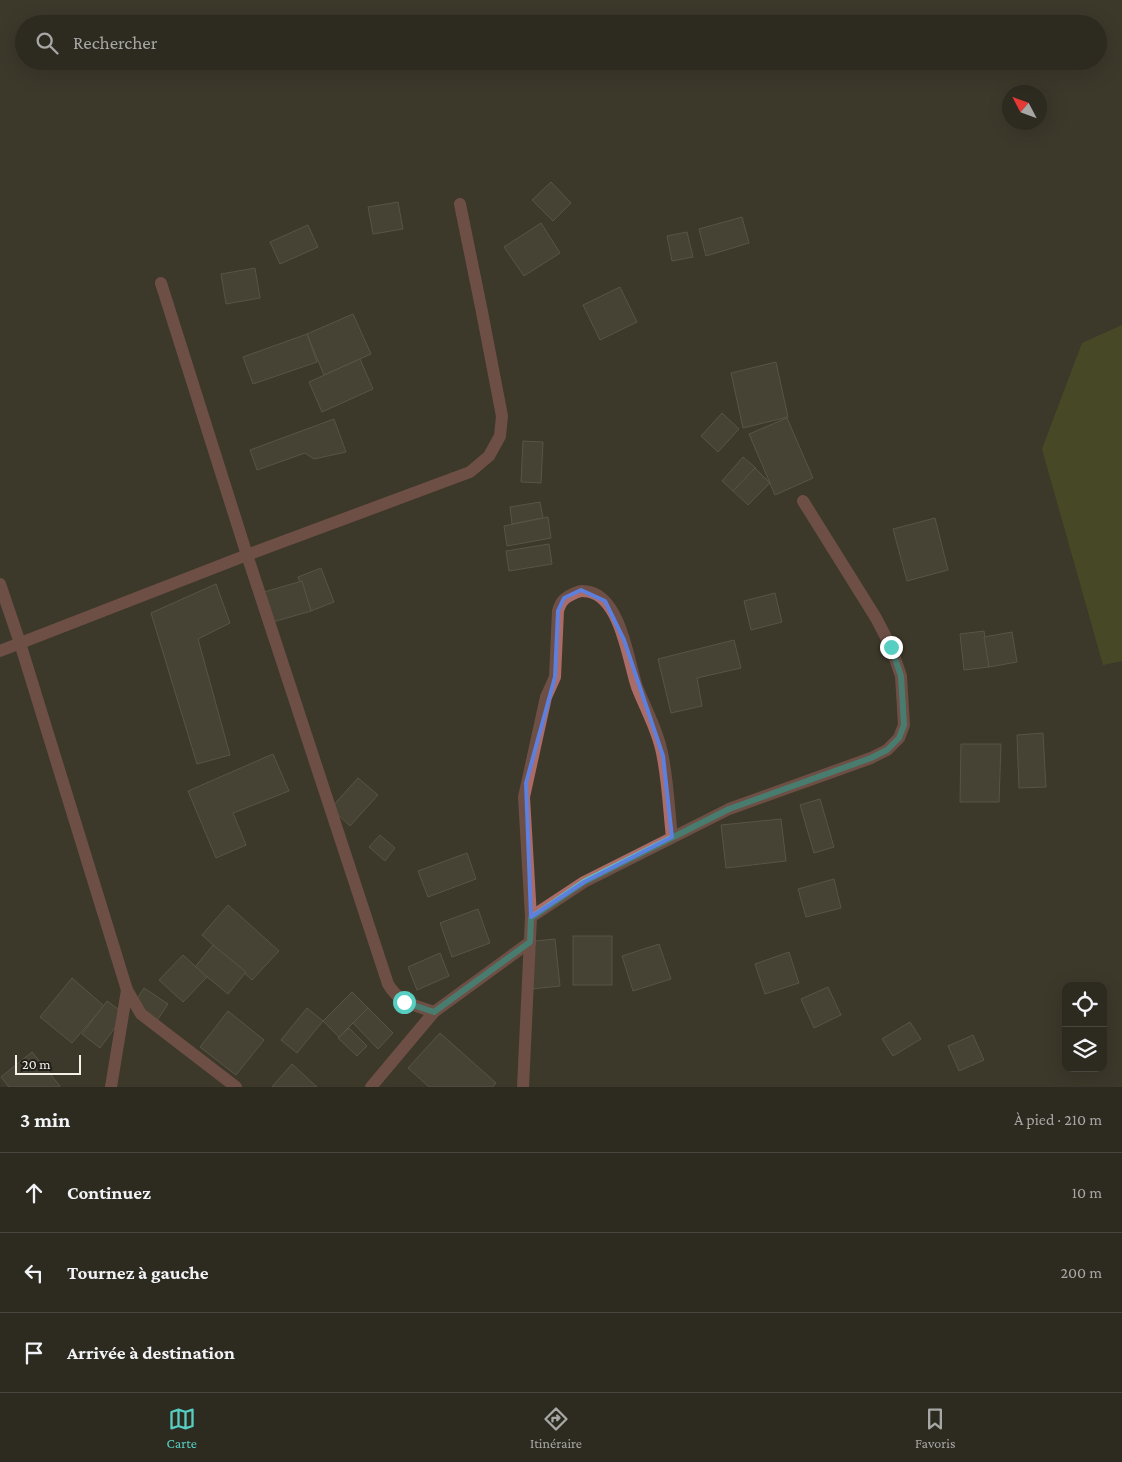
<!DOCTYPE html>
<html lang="fr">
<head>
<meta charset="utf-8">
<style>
  :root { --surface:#2d2a20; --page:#353229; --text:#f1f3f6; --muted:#a7a7a5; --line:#48463e; --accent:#57cec2 }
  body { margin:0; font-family:"Crimson Pro",serif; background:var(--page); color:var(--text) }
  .controls { position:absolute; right:15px; bottom:15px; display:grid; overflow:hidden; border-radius:10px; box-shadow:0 5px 20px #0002 }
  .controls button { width:45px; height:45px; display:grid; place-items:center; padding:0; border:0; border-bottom:1px solid var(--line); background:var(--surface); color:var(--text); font:25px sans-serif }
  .compass { position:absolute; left:1002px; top:85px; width:45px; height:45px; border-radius:50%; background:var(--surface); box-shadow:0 5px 20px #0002; rotate:311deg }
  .scale { position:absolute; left:15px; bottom:12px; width:66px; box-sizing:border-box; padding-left:5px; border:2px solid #f3f1e8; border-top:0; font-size:14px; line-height:18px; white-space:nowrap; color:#f3f1e8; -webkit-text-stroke:4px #211f19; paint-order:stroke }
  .stop { position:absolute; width:15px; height:15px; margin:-11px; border:4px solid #57cec2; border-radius:50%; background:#fff }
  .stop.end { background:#57cec2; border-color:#fff; box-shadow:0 1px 5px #0008 }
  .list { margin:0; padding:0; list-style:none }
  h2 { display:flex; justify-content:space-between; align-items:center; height:65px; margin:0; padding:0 20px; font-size:21px }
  h2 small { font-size:16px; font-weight:400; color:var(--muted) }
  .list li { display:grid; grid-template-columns:32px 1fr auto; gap:15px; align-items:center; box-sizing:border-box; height:80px; padding:0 20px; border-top:1px solid var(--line) }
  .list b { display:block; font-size:19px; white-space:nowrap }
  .list em { font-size:16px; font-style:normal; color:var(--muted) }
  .icon { flex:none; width:28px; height:28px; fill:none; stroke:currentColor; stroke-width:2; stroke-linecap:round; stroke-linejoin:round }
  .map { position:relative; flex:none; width:1122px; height:1087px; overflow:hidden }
  .search { position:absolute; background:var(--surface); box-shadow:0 5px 20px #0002; left:15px; right:15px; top:15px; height:55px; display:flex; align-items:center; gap:12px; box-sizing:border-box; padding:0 18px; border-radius:28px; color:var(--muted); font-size:19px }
  .sheet { height:305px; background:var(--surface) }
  nav { display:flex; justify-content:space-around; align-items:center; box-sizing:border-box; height:70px; border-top:1px solid var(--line); background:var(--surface); font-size:14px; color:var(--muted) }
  nav a { display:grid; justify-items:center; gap:2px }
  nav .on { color:var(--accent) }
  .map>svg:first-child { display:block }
  .green { fill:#565e22 }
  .building { fill:#524e40; stroke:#7b7767 }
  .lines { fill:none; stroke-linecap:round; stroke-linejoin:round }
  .minor { stroke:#ab6b66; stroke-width:12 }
  .route { stroke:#57cec2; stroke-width:6 }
  .marked { fill:none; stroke:#5d7fdd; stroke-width:4; stroke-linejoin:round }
</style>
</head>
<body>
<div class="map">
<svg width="1122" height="1087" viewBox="0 0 1122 1087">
  <rect width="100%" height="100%" fill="#3c382a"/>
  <polygon class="green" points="1122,325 1122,661 1103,665 1042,449 1082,343"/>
  <g class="building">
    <polygon points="551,182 571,203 553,221 532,200"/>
    <polygon points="398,202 403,229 373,234 368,207"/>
    <polygon points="742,217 749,243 706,256 699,229"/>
    <polygon points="541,223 560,253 524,276 504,247"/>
    <polygon points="308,225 318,247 280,264 270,242"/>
    <polygon points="687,232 693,257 672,261 667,236"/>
    <polygon points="255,268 260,298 226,304 221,274"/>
    <polygon points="620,287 637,322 600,340 583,305"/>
    <polygon points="353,314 371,354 324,375 307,334"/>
    <polygon points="307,334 317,362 253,384 243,357"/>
    <polygon points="360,359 373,389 322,412 309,382"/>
    <polygon points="776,362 788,417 743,428 731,373"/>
    <polygon points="722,413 739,429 718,452 701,436"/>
    <polygon points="787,418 813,478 775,495 749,434"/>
    <polygon points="334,419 346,452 314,459 305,453 257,470 250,450"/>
    <polygon points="523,441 543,442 541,483 521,482"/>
    <polygon points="743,457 756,468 734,492 722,481"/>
    <polygon points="755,468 770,483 748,505 733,491"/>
    <polygon points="540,502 543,518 512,524 510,507"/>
    <polygon points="548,517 551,538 507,546 504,526"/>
    <polygon points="935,518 948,570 907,581 893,529"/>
    <polygon points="549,544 552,564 509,571 506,551"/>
    <polygon points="321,568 334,602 311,611 298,577"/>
    <polygon points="302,581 311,611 266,624 257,594"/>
    <polygon points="216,584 230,623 198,639 230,755 197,764 151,613"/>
    <polygon points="775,593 782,622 751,630 744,601"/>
    <polygon points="984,631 989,667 964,670 960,634"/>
    <polygon points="1012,632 1017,662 989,667 984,637"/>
    <polygon points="734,640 741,668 697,678 702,706 671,713 658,659"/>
    <polygon points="1043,733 1046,787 1019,788 1017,735"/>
    <polygon points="961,744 1001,744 999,802 960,802"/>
    <polygon points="273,754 289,791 233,813 246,845 216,858 188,791"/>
    <polygon points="358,778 378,795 350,826 331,808"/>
    <polygon points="820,799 834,847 814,853 800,805"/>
    <polygon points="781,819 786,861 726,868 721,825"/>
    <polygon points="380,835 395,848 385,861 369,847"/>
    <polygon points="467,853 476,879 428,897 418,871"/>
    <polygon points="834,879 841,908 806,917 798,889"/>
    <polygon points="228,905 279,951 252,980 202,935"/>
    <polygon points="478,909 490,943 452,957 440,923"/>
    <rect x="573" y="936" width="39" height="49"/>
    <polygon points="555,939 560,986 531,989 526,942"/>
    <polygon points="659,944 671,979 633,991 622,956"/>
    <polygon points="213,945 246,972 228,994 195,967"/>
    <polygon points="789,952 799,983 765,994 755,964"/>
    <polygon points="440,953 449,976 417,990 408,967"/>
    <polygon points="183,955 207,977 183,1002 159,980"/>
    <polygon points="72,978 104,1006 72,1043 40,1017"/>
    <polygon points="828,987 841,1015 814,1028 801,999"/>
    <polygon points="144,988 168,1004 156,1022 132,1006"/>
    <polygon points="352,992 368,1008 339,1037 323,1021"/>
    <polygon points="107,1001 125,1014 100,1048 82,1034"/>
    <polygon points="307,1008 323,1021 297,1053 281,1040"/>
    <polygon points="368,1008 393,1033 378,1049 353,1023"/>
    <polygon points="228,1011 264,1040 236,1075 200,1047"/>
    <polygon points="910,1022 921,1039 893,1056 882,1039"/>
    <polygon points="349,1028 367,1046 357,1056 338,1038"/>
    <polygon points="440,1033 496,1083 493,1087 429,1087 408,1068"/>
    <polygon points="973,1035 984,1060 959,1071 948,1046"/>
    <polygon points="32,1052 60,1086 59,1087 9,1087 1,1077"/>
    <polygon points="292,1064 317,1087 272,1087"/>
  </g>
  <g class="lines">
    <g class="minor">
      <path d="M161,283L247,555L388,984C399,1003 414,1005 434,1012"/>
      <polyline points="0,584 20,643 127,990 141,1014 236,1087"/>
      <polyline points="0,651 247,555 470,472 489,456 500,436 502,416 482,312 460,204"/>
      <polyline points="531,917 584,882 729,809 871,758 887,750 899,738 904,725 901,676 891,647 876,618 803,501"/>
      <polyline points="111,1087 127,990"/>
      <polyline points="371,1087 434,1012 530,942"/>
      <path d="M523,1087L531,917L524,797L546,697L555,677L558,611C561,600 566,597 575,593C581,590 584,591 590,592C621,600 628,660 637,687C646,710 659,733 663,758C668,784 669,811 672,837"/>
    </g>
  </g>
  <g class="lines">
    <polyline class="route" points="404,1002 434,1012 530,942 531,918 584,882 729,809 871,758 887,750 899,738 904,725 901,676 891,647"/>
  </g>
  <path d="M0 0H1122V1087H0ZM581,590L605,601L624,640L663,756L672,837L584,882L531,917L526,783L555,677L558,611L564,598Z" fill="#3c382a" fill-opacity=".55" fill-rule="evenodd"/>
  <path class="marked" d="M581,590L605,601L624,640L663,756L672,837L584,882L531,917L526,783L555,677L558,611L564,598Z"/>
</svg>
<div class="controls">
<button><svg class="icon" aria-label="locate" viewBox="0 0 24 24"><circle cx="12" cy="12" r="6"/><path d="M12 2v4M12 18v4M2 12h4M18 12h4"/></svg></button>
<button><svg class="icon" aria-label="layers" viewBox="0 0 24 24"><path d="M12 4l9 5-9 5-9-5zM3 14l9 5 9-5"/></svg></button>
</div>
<svg class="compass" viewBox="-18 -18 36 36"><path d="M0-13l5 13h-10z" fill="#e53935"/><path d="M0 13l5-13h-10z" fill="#a7a7a5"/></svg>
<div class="scale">20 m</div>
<div class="stop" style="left:404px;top:1002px"></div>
<div class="stop end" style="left:891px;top:647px"></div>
<div class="search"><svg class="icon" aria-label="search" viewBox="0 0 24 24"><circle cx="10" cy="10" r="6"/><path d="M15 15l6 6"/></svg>Rechercher</div>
</div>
<section class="sheet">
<h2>3 min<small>À pied · 210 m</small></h2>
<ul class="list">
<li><svg class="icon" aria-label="ahead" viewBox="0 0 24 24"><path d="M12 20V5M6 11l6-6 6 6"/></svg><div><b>Continuez</b></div><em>10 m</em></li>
<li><svg class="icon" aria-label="left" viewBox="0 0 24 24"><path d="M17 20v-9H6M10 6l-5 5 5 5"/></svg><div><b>Tournez à gauche</b></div><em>200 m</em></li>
<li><svg class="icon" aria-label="arrive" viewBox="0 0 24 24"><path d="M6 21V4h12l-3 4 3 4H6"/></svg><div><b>Arrivée à destination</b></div></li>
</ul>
</section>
<nav>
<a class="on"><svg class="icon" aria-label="map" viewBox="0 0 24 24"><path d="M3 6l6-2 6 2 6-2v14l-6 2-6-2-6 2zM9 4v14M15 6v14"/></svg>Carte</a>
<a><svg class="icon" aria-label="directions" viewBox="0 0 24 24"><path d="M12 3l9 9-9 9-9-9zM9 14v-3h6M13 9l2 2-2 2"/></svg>Itinéraire</a>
<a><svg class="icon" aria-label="saved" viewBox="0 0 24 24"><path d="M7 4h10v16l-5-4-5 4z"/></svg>Favoris</a>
</nav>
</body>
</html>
